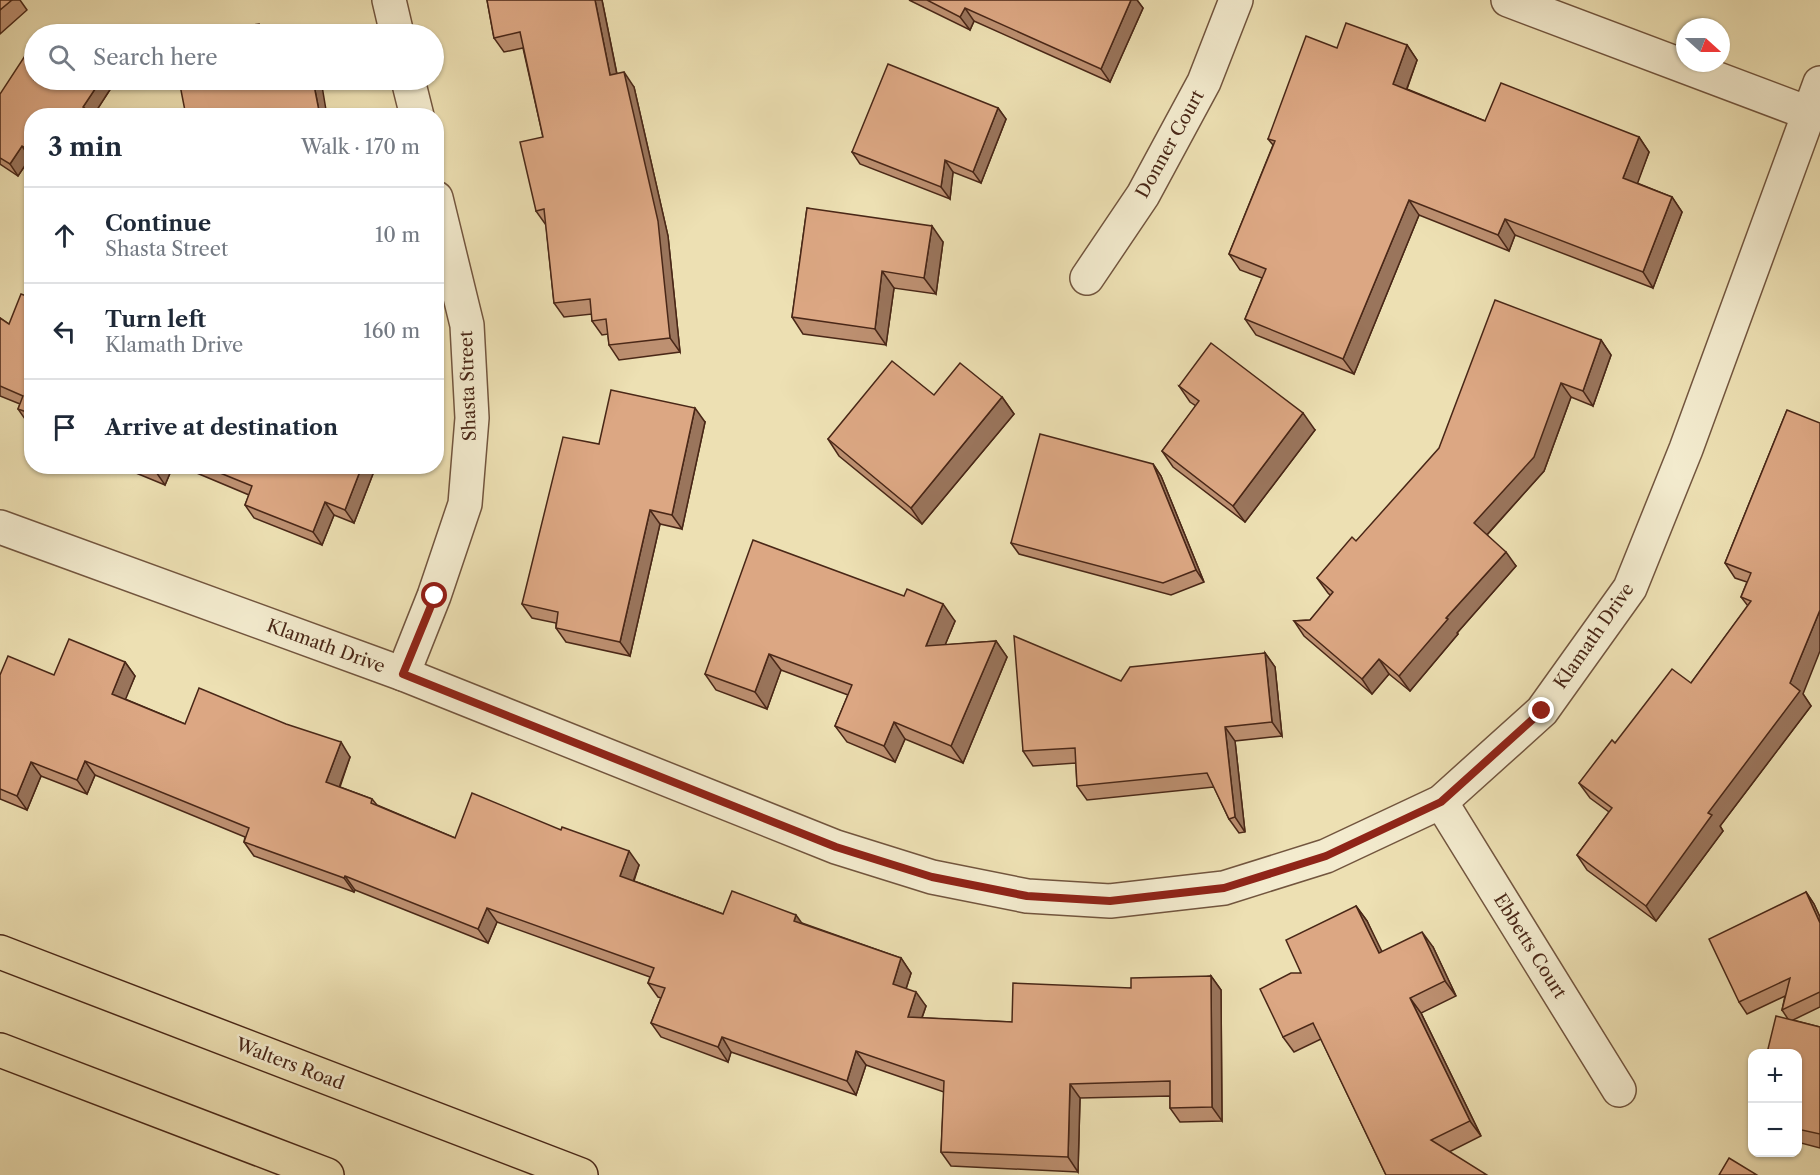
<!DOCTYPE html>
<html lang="en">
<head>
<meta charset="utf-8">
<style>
  :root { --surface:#fff; --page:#f6f6f7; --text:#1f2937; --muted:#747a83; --line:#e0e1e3 }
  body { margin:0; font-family:"Libre Caslon Text",serif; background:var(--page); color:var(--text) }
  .controls { position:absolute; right:18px; bottom:18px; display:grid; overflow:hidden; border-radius:12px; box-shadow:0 2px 4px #0004 }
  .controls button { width:54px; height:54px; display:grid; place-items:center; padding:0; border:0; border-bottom:2px solid var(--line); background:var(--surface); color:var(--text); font:30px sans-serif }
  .compass { position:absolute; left:1676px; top:18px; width:54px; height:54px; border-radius:50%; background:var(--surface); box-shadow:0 2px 4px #0004; rotate:111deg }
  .stop { position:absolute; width:18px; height:18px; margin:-14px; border:4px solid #8f2418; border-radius:50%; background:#fff }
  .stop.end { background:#8f2418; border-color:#fff; box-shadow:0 2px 6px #0008 }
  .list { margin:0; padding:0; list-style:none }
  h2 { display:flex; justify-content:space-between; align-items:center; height:78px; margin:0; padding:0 24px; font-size:26px }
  h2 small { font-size:20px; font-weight:400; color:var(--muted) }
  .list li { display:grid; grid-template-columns:39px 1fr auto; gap:18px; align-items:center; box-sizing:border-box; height:96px; padding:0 24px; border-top:2px solid var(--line) }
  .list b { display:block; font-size:22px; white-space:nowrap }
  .list p { margin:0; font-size:20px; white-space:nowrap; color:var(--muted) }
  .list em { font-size:20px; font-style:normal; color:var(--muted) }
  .icon { flex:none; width:33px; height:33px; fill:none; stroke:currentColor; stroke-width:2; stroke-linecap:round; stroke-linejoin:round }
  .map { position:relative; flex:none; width:1820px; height:1175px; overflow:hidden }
  .search { position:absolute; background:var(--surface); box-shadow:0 2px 4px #0004; left:24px; top:24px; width:420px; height:66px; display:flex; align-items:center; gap:15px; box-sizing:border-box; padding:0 21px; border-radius:33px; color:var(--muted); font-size:22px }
  .panel { position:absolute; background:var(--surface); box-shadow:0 2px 4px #0004; left:24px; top:108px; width:420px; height:366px; border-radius:24px }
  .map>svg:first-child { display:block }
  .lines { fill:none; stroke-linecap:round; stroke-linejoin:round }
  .minor-casing { stroke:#72553e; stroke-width:36 }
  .major-casing { stroke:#492717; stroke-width:36 }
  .minor { stroke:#f3ebce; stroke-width:33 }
  .major { stroke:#ede0b3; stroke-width:33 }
  .wall { fill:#bd9071; stroke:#492717; stroke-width:1.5 }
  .shaded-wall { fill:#9a755c; stroke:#492717; stroke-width:1.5 }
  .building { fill:#dca783; stroke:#492717; stroke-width:1.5 }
  .route { stroke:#8f2418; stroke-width:8 }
  .labels { text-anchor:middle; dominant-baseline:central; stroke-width:5; stroke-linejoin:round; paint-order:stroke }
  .street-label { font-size:18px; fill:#492717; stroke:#f3ebce }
</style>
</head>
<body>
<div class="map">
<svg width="1820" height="1175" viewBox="0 0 1820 1175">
  <rect width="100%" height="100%" fill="#ede0b3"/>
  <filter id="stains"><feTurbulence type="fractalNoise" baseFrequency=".00333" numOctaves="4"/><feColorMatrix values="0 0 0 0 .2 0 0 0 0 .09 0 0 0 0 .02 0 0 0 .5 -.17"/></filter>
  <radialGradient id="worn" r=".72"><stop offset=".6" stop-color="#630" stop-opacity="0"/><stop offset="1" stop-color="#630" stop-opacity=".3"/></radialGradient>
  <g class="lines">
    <defs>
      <g id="minor">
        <polyline points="389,0 397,34"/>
        <polyline points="1508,0 1808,113"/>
        <polyline points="408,80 417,116"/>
        <polyline points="1087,278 1143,195 1204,82 1236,0"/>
        <polyline points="0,527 403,674 836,847 932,877 1027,896 1110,901 1224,888 1326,856 1441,802 1542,711 1630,588 1686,449 1820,83"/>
        <polyline points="403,674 434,596 465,504 472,418 467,325 436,198"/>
        <polyline points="1441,802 1619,1090"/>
      </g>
      <g id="major">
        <polyline points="0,952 581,1175"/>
        <polyline points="0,1050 327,1175"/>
      </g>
    </defs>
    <use href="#minor" class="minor-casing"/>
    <use href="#major" class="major-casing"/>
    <use href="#minor" class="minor"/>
    <use href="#major" class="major"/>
  </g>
  <g class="wall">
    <polygon points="0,0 20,0 27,10 0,34"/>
    <polygon points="487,0 602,0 617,74 634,87 668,236 680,352 619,360 609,345 608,334 602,335 592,321 592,314 564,317 554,303 546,225 536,211 543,137 523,48 504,52 494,38"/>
    <polygon points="909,0 1137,0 1143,8 1110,82 974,21 970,30"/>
    <polygon points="1407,45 1417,60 1407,89 1485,121 1639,137 1649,152 1637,183 1672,197 1682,212 1653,288 1515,235 1509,251 1419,215 1354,374 1256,335 1245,319 1262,278 1240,270 1229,254 1273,145 1268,139 1337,48"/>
    <polygon points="34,80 109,80 113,85 94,114 32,116 32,158 30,158 18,176 0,164 0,94"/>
    <polygon points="998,108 1006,119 981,183 953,172 950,199 860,164 852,152"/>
    <polygon points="807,208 943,242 936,294 894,288 886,345 803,334 792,317"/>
    <polygon points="32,298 32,424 27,422 18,409 20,404 0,396 0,318 9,324"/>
    <polygon points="1601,340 1611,355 1593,406 1571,397 1544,471 1487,535 1516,566 1457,633 1458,634 1410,691 1389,674 1372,694 1304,636 1294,621 1310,620 1331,596 1328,593 1317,578 1356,541"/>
    <polygon points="1179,386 1315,430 1245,522 1173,467 1162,451 1196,406 1190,402"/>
    <polygon points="934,395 1002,397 1014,414 922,524 839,456 828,439"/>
    <polygon points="1787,410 1803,694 1811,706 1720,826 1723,831 1656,921 1587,870 1577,855 1609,812 1590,798 1579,783 1615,743 1691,683 1748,606 1741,597 1747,582 1735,578 1725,563"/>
    <polygon points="705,422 682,529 660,524 630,656 566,642 556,628 556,623 532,618 522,604 599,444"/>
    <polygon points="1153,464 1161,476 1204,582 1171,595 1019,554 1011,543"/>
    <polygon points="119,466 173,466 165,485"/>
    <polygon points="180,466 376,466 354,523 334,515 322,545 254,518 245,505 249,495"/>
    <polygon points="904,596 955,621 945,645 996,641 1007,657 963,763 905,739 895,762 847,742 835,726 848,695 781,670 767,709 716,690 705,674"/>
    <polygon points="1265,653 1275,667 1282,736 1235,741 1245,832 1239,833 1229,819 1214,787 1087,800 1077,786 1076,763 1033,766 1023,751 1121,681"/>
    <polygon points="125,662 135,676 125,699 185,724 350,757 340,787 372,799 377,805 455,838 639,865 634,881 723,914 802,923 901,958 911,973 906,989 926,1006 922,1018 1012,1022 1131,988 1211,976 1221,990 1222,1121 1180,1122 1170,1108 1170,1096 1080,1098 1078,1172 951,1166 941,1152 944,1092 866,1065 856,1095 731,1052 728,1062 661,1037 651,1023 661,998 658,997 648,983 650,977 497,922 488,943 355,890 354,892 254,856 244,842 245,837 95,775 87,794 41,776 27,810 0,799 0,675 54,675"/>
    <polygon points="1806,892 1814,904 1820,917 1820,1007 1793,1020 1820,1027 1820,1148 1797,1142 1797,1053 1788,1019 1782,1010 1785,996 1747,1014 1739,1002"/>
    <polygon points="1356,906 1367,921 1381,952 1433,947 1456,996 1421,1013 1481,1136 1449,1152 1386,1175 1321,1039 1294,1052 1283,1037 1301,973"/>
  </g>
  <g class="shaded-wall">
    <polygon points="595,0 602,0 620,90 610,75"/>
    <polygon points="1131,0 1137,0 1143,8 1110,82 1101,69"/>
    <polygon points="965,8 974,21 970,30 960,17"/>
    <polygon points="259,24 267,34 261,34"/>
    <polygon points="1407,45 1417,60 1403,99 1393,84"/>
    <polygon points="624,72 634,87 668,236 680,352 670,338"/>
    <polygon points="101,80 109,80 113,85 93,116 83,107"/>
    <polygon points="313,80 321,80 327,116 320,116"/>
    <polygon points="998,108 1006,119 981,183 973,172"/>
    <polygon points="1639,137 1649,152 1634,193 1623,178"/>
    <polygon points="22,146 30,158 18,176 10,164"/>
    <polygon points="945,160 953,172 950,199 941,187"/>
    <polygon points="1672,197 1682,212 1653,288 1643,272"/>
    <polygon points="1409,200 1419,215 1354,374 1343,359"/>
    <polygon points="1505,219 1515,235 1509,251 1498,235"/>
    <polygon points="932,226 943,242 936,294 924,278"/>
    <polygon points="882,271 894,288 886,345 875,329"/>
    <polygon points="1601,340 1611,355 1593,406 1583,391"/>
    <polygon points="1561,383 1571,397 1544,471 1484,538 1474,523"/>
    <polygon points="1002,397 1014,414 922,524 911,508"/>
    <polygon points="695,408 705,422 682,529 672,515"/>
    <polygon points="1303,413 1315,430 1245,522 1233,506"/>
    <polygon points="1153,464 1161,476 1204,582 1196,570"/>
    <polygon points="159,466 173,466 165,485 156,472"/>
    <polygon points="362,466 376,466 354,523 345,510"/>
    <polygon points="325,502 334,515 322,545 313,532"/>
    <polygon points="650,510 660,524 630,656 620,642"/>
    <polygon points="1506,552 1516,566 1457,633 1458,634 1410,691 1399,676 1446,618"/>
    <polygon points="943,604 955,621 938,662 926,646"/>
    <polygon points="1820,610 1820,651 1803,694 1811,706 1720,826 1723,831 1656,921 1646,906 1790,683"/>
    <polygon points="996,641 1007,657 963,763 951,746"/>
    <polygon points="1265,653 1275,667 1282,736 1272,722"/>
    <polygon points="769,654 781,670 767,709 755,692"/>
    <polygon points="1379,659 1389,674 1372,694 1362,679"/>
    <polygon points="125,662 135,676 122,708 112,694"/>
    <polygon points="894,722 905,739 895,762 884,746"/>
    <polygon points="1225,727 1235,741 1245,832 1235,817"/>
    <polygon points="341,742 350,757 336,796 326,782"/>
    <polygon points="85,761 95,775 87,794 77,780"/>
    <polygon points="31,762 41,776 27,810 17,796"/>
    <polygon points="629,851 639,865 630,890 620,876"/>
    <polygon points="345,876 355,890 354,892 344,878"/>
    <polygon points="1806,892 1814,904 1820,917 1820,923"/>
    <polygon points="1356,906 1367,921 1390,968 1379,953"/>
    <polygon points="487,908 497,922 488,943 478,929"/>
    <polygon points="796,915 806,929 794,921"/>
    <polygon points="1422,932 1433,947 1456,996 1445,981"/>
    <polygon points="901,958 911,973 903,998 893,984"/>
    <polygon points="1211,976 1221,990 1222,1121 1212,1107"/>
    <polygon points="916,992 926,1006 917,1031 908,1017"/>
    <polygon points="1410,998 1421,1013 1481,1136 1470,1121"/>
    <polygon points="722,1037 731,1052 728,1062 718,1047"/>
    <polygon points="856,1051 866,1065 856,1095 847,1081"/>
    <polygon points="1070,1084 1080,1098 1078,1172 1068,1157"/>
  </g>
  <g class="building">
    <polygon points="0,0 12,0 0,10"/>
    <polygon points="487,0 595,0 610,75 624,72 658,221 670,338 609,345 606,319 592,321 590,299 554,303 544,209 536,211 520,142 543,137 520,32 494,38"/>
    <polygon points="927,0 1131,0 1101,69 965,8 960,17"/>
    <polygon points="1346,23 1407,45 1393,84 1485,121 1501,83 1639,137 1623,178 1672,197 1643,272 1505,219 1498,235 1409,200 1343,359 1245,319 1266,269 1229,254 1275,141 1268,139 1306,36 1337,48"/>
    <polygon points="259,24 261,34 197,34"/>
    <polygon points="34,42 34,80 101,80 83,107 96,116 32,116 32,152 22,146 10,164 0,158 0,94"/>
    <polygon points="888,64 998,108 973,172 945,160 941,187 852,152"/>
    <polygon points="179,80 313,80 320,116 186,116"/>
    <polygon points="807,208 932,226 924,278 882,271 875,329 792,317"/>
    <polygon points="21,294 32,298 32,414 18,409 23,396 0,386 0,318 9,324"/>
    <polygon points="1495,300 1601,340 1583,391 1561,383 1534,457 1474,523 1506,552 1446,618 1448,619 1399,676 1379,659 1362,679 1294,621 1310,620 1333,592 1317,578 1352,537 1356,541 1439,448"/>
    <polygon points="1211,343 1303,413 1233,506 1162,451 1199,401 1179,386"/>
    <polygon points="892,361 934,395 960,363 1002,397 911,508 828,439"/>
    <polygon points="611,390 695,408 672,515 650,510 620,642 556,628 558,612 522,604 563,437 599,444"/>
    <polygon points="1787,410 1820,423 1820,610 1790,683 1800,691 1708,813 1712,815 1646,906 1577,855 1612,808 1579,783 1612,740 1615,743 1672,669 1691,683 1751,601 1741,597 1751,573 1725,563"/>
    <polygon points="1040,434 1153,464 1196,570 1163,583 1011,543"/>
    <polygon points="143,466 159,466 156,472"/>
    <polygon points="203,466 362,466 345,510 325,502 313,532 245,505 252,486"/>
    <polygon points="753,540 904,596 907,589 943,604 926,646 996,641 951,746 894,722 884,746 835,726 852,685 769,654 755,692 705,674"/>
    <polygon points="1014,636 1121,681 1130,667 1265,653 1272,722 1225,727 1235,817 1229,819 1207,773 1077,786 1075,748 1023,751"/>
    <polygon points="69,639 125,662 112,694 185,724 199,688 286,724 341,742 326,782 372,799 371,803 455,838 472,793 561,830 562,827 629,851 620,876 723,914 732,891 796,915 794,921 901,958 893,984 916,992 908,1017 1012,1022 1013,983 1131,988 1131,978 1211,976 1212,1107 1170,1108 1170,1081 1070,1084 1068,1157 941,1152 944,1081 856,1051 847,1081 722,1037 718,1047 651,1023 665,988 648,983 654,968 487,908 478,929 345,876 344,878 244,842 249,828 85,761 77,780 31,762 17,796 0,789 0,675 8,656 54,675"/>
    <polygon points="1806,892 1820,923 1820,992 1782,1010 1790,978 1739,1002 1709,939"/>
    <polygon points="1356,906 1379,953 1422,932 1445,981 1410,998 1470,1121 1431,1140 1487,1175 1386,1175 1313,1023 1283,1037 1260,989 1291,973 1301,973 1286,940"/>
    <polygon points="1776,1016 1820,1027 1820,1134 1797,1129 1797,1053 1767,1053"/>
    <polygon points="1729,1158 1757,1175 1719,1175"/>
  </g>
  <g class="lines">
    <polyline class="route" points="435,596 403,674 836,847 932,877 1027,896 1110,901 1224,888 1326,856 1441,802 1542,711"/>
  </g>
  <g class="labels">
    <g class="street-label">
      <text transform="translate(1170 144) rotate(-61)">Donner Court</text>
      <text transform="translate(468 386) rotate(-92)">Shasta Street</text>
      <text transform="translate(1594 636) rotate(-55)">Klamath Drive</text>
      <text transform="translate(326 646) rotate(20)">Klamath Drive</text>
      <text transform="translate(1530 946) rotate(58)">Ebbetts Court</text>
      <text transform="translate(290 1064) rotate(21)">Walters Road</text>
    </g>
  </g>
  <rect width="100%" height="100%" filter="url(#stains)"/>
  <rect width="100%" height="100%" fill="url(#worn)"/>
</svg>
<div class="controls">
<button>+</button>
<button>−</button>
</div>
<svg class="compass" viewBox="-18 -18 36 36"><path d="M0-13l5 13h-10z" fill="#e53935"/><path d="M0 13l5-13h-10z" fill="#747a83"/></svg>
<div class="stop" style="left:435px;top:596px"></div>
<div class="stop end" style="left:1542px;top:711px"></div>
<div class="search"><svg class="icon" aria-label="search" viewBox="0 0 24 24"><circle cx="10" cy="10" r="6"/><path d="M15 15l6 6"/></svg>Search here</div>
<section class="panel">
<h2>3 min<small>Walk · 170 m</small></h2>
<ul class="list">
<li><svg class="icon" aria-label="ahead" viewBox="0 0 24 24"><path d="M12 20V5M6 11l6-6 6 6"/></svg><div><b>Continue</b><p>Shasta Street</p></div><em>10 m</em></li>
<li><svg class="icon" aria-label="left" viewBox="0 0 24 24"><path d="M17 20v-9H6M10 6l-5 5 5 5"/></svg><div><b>Turn left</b><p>Klamath Drive</p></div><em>160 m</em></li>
<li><svg class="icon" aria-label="arrive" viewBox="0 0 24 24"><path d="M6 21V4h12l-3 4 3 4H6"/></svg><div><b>Arrive at destination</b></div></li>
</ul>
</section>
</div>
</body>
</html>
